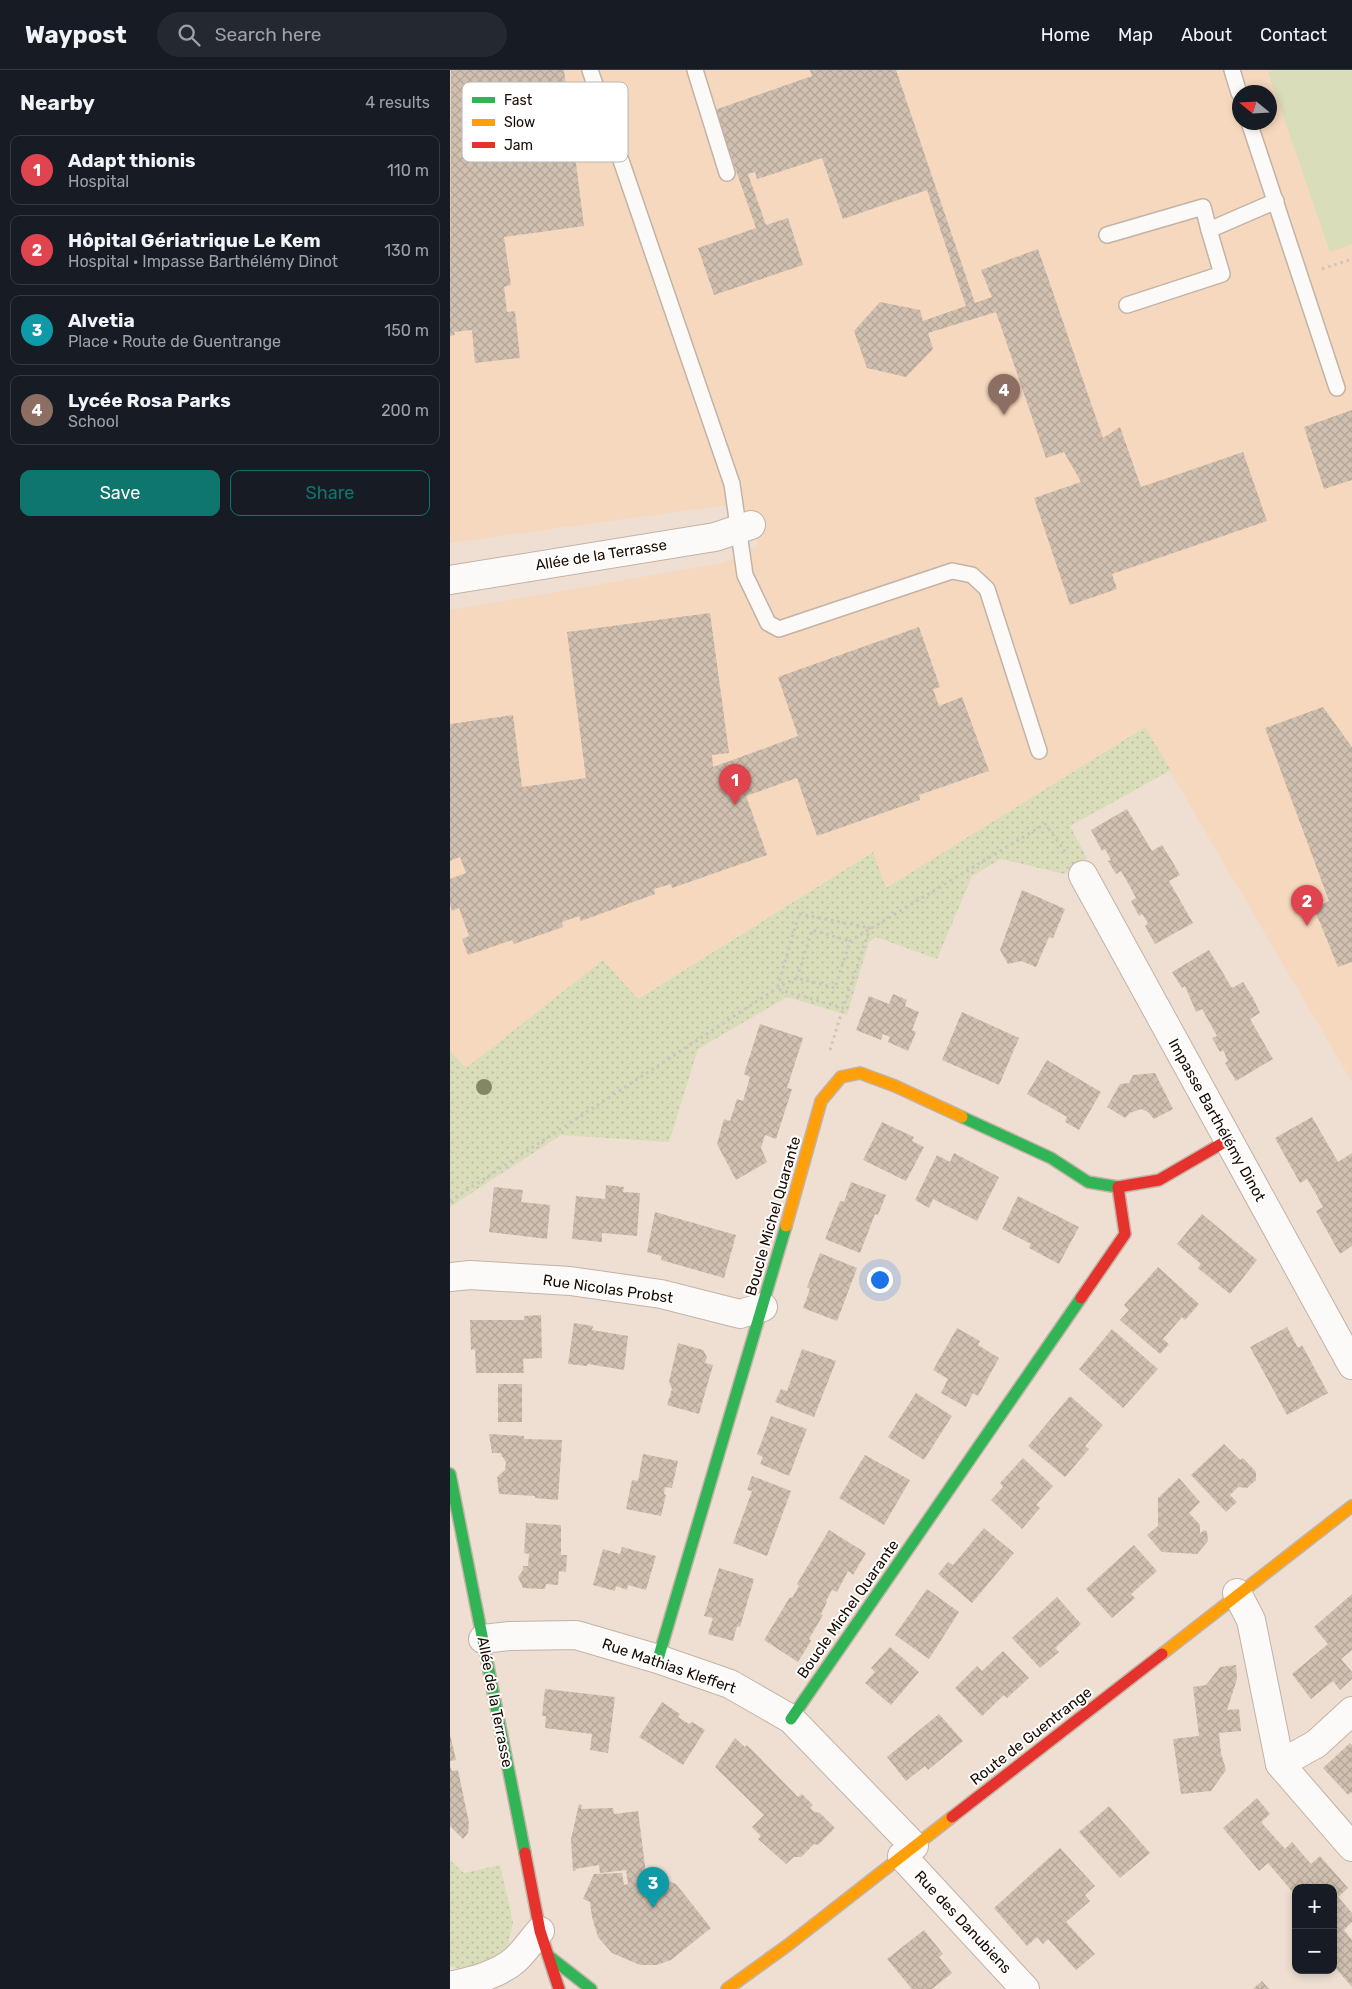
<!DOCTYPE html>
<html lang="en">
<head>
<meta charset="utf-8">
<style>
  :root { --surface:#171b24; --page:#242831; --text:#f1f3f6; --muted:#9ea1a6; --line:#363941; --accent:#0f766e }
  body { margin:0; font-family:Rubik,sans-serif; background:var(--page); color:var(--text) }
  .controls { position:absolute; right:15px; bottom:15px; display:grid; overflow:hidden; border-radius:10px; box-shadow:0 2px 8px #0003 }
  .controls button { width:45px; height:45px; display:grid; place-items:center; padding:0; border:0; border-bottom:1px solid var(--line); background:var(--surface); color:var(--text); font:25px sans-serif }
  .compass { position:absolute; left:782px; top:15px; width:45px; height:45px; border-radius:50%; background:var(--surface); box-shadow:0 2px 8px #0003; rotate:288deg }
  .you { position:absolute; left:429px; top:1209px; width:18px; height:18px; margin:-12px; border:4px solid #fff; border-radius:50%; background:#1a73e8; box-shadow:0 0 0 8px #1a73e833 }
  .badge { display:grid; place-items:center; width:32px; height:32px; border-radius:50%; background:var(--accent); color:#fff; font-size:16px; font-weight:700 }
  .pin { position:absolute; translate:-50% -41px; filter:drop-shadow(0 1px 2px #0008) }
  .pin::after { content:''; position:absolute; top:26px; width:18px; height:15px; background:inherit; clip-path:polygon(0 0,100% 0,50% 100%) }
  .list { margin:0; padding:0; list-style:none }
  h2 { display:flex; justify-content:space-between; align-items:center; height:65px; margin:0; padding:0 20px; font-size:21px }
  h2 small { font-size:16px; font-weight:400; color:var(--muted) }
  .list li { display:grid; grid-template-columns:32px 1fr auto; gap:15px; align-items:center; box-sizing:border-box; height:70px; margin:0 10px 10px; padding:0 10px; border:1px solid var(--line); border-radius:10px }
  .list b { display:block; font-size:19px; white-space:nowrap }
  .list p { margin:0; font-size:16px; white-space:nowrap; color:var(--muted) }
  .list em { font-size:16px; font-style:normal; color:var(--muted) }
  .actions { display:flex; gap:10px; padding:15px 20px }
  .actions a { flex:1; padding:11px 0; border:1px solid var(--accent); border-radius:10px; text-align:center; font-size:18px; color:var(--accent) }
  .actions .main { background:var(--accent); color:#fff }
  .icon { flex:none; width:28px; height:28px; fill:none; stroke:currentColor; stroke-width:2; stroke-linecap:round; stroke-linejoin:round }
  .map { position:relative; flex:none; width:902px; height:1919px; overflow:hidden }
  header { display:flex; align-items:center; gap:30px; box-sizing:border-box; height:70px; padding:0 25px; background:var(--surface); border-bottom:1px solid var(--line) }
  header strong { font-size:24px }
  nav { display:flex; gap:28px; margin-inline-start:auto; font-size:18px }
  .search { width:350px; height:45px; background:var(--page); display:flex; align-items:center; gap:12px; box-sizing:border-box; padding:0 18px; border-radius:28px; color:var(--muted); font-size:19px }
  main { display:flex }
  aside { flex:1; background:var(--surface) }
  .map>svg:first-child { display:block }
  .built { fill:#f6d8be; fill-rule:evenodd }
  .green { fill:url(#green-dots) }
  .pitch { fill:#daddb9 }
  .building { fill:url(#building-cross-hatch) }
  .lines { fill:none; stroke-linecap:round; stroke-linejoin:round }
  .lane-casing { stroke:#c2b3a5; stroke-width:18 }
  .street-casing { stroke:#c2b3a5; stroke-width:30 }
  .fast-casing { stroke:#c2b3a5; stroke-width:14 }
  .slow-casing { stroke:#c2b3a5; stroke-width:14 }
  .jam-casing { stroke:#c2b3a5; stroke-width:14 }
  .path { stroke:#cbc5c0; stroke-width:3; stroke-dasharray:2.5 4; stroke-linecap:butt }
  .lane { stroke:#fcfaf8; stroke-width:15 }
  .street { stroke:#fcfaf8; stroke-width:28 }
  .fast { stroke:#30b455; stroke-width:11 }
  .slow { stroke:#ff9f0a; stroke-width:11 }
  .jam { stroke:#e5322d; stroke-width:11 }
  .tree { fill:#868667 }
  .labels { text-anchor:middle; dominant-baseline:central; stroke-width:4; stroke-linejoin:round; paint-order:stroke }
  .street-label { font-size:15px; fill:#1a0b00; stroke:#fff }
  .key { fill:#fff; stroke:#bab6b2; stroke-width:1 }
  .key-label { font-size:14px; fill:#1a0b00 }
</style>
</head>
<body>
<header>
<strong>Waypost</strong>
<div class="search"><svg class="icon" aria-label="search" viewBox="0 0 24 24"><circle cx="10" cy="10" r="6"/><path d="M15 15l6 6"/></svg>Search here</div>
<nav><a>Home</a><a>Map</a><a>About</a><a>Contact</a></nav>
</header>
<main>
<aside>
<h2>Nearby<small>4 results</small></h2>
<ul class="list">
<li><span class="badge" style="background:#e0444e">1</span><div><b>Adapt thionis</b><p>Hospital</p></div><em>110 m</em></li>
<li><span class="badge" style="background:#e0444e">2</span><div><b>Hôpital Gériatrique Le Kem</b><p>Hospital · Impasse Barthélémy Dinot</p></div><em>130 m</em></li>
<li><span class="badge" style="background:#0f9aa8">3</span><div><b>Alvetia</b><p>Place · Route de Guentrange</p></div><em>150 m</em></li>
<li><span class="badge" style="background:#8d6e63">4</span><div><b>Lycée Rosa Parks</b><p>School</p></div><em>200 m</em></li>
</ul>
<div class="actions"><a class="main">Save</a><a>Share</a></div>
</aside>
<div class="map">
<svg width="902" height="1919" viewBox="0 0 902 1919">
  <defs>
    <pattern id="green-dots" width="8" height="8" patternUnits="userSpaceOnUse" patternTransform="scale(1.25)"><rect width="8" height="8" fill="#daddb9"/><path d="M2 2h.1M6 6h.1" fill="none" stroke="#babc9d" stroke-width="1.8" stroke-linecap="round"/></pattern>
    <pattern id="building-cross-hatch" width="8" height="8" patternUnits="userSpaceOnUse" patternTransform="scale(1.25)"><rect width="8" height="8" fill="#d0c0b0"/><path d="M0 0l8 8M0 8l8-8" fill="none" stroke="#b2a496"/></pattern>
  </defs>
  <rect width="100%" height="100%" fill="#eedfd2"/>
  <path class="built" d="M0,0H902V1012L694,657L436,818L422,782L187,929L153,890L16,998L0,981V540L273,493L308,476L293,433L0,473ZM789,22H819V52H789Z"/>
  <g class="green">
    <polygon points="695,657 721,700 620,756 637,788 614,804 551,789 522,806 487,889 426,867 419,872 397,945 337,927 248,979 219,1072 111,1065 0,1137 0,981 16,998 153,890 188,929 423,782 436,818"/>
    <polygon points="0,1790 14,1803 50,1795 63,1852 56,1885 15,1900 0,1896"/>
  </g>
  <polygon class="pitch" points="824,0 902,0 902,174 880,182 818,2"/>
  <g class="building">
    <polygon points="1,0 114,0 134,156 54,167 61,215 54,217 57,242 65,241 70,288 25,293 22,260 4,262 5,265 0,266"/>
    <polygon points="360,0 446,0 525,233 542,227 531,200 588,179 653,368 670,357 691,417 793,382 817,451 662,504 667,519 620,535 584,428 631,412 614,382 596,388 546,242 478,263 483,279 456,307 417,298 404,261 430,232 470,240 473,251 516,236 477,120 393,149 372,88 307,109 305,102 298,104 316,155 338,148 353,195 264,225 248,178 306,158 265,40 362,6"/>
    <polygon points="902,340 902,410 874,419 854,357"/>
    <polygon points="260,543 279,683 262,685 263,697 348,666 328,607 469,557 490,617 483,619 489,636 512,627 539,701 469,725 470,730 367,766 347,708 296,726 317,785 222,818 221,814 204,819 205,824 131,851 129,846 112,852 113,857 64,874 62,870 18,885 12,869 19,866 9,838 2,841 0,834 0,809 16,803 10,787 0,791 0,654 63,645 72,717 136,708 117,562"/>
    <polygon points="873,637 902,677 902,892 888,897 864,838 879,831 815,658"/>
    <polygon points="677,739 702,781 712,775 722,791 730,805 719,811 743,853 705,874 695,856 698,853 692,844 689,846 681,831 686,828 679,815 671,801 666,804 658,791 661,790 655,779 652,781 641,760"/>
    <polygon points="572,820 615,839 603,868 599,867 586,897 571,891 558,894 550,880"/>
    <polygon points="759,880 782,918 793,912 803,928 810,943 800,949 823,989 786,1011 775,993 778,991 773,980 770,982 762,968 767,966 752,939 746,942 735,916 732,918 722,902"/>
    <polygon points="443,924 457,930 455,936 469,942 462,960 466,962 458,981 438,972 440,967 433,964 431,970 406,960 419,926 439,934"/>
    <polygon points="512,942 569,968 549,1015 492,990"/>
    <polygon points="310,954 353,968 337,1018 342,1019 326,1069 315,1065 311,1078 317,1092 286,1110 267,1074 274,1049 280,1051 287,1029 293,1031 300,1007 294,1004"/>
    <polygon points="597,990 651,1022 629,1060 615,1052 617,1047 577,1024"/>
    <polygon points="705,1003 723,1039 704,1049 698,1042 691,1039 680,1043 675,1048 657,1037 670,1014 679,1013 683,1005"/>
    <polygon points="862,1047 888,1092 902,1083 902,1176 890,1184 866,1141 873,1137 865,1122 857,1109 850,1113 825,1068"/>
    <polygon points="432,1052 464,1067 462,1071 474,1077 456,1111 413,1090"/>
    <polygon points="504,1083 549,1107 527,1151 483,1129 479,1138 465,1130 487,1085 500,1092"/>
    <polygon points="401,1112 436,1125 428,1145 425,1144 410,1183 375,1169 390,1131 394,1132"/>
    <polygon points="156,1115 174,1117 173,1122 190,1123 187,1166 152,1163 152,1172 122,1169 126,1126 155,1129"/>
    <polygon points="44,1117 73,1120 71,1132 100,1135 97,1169 39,1162"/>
    <polygon points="568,1126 629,1157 609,1194 579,1178 581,1174 552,1159"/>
    <polygon points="205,1142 286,1165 274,1208 211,1190 212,1186 197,1182"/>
    <polygon points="752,1144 807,1190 780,1224 748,1198 751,1194 727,1174"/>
    <polygon points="370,1183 407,1198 387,1251 353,1238 360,1219 357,1217"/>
    <polygon points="708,1197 749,1234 735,1250 732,1247 713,1269 719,1274 710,1284 670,1250 679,1240 674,1235"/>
    <polygon points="91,1245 92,1288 73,1289 74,1303 26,1303 25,1279 21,1280 20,1250 74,1250 74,1246"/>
    <polygon points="124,1253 143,1256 142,1260 178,1266 174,1300 138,1294 137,1296 118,1294"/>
    <polygon points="837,1257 848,1278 852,1275 878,1323 837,1345 800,1277"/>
    <polygon points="507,1258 530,1271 528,1275 549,1288 528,1326 523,1323 516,1337 491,1323 498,1309 483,1300"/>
    <polygon points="662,1259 708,1299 673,1338 629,1299"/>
    <polygon points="228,1273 253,1280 257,1287 255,1293 263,1295 249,1344 217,1335 222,1319 219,1312"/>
    <polygon points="352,1279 386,1291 364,1347 325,1332 331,1319 337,1321"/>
    <rect x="48" y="1314" width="24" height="38"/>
    <polygon points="466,1323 502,1346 474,1390 438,1367"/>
    <polygon points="620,1326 653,1355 635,1376 639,1379 615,1407 578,1376"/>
    <polygon points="321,1346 357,1359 339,1406 310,1394 313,1387 307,1384"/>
    <polygon points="39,1364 74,1366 74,1369 112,1370 108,1430 85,1428 85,1426 49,1424 47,1407 55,1400 56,1392 50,1383 42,1383"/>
    <polygon points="774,1374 790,1390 793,1388 806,1402 806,1410 797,1418 788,1417 780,1425 787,1432 776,1442 741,1405"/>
    <polygon points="193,1384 228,1391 222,1418 215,1417 214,1424 216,1425 211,1446 176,1439 182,1410 188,1411"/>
    <polygon points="415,1385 460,1410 434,1455 389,1428"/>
    <polygon points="573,1388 603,1416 586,1435 590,1438 572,1459 541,1430 553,1417 550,1413"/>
    <polygon points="302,1406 341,1421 317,1486 283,1473 302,1421 297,1420"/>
    <polygon points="729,1408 750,1432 739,1443 750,1455 750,1463 755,1460 757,1462 758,1471 747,1484 712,1482 697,1465 708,1456 708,1428"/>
    <polygon points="76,1453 111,1455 111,1485 117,1485 116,1502 109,1501 108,1515 96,1514 95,1519 73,1518 68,1507 73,1500 73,1496 78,1496 79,1484 74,1483"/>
    <polygon points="534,1458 564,1483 522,1533 488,1504 498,1492 503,1495"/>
    <polygon points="379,1460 416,1483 403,1505 398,1501 387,1522 382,1520 376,1531 377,1532 371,1544 373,1545 359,1569 361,1571 348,1592 314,1570 340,1527 342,1528 349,1516 347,1514"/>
    <polygon points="684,1475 707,1501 681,1524 685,1528 662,1548 636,1519"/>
    <polygon points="172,1477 206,1486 196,1520 178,1515 177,1520 166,1516 165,1521 143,1515 153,1479 170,1484"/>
    <polygon points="269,1498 304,1509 290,1557 287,1556 283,1571 258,1564 263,1548 254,1546"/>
    <polygon points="477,1519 509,1542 479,1589 445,1565"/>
    <polygon points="902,1524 902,1580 891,1589 902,1602 902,1609 890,1620 883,1611 861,1629 842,1604 878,1574 864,1557"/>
    <polygon points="607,1527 631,1554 605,1578 609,1582 590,1598 562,1568"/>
    <polygon points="440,1577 469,1602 441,1635 415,1613 425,1602 421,1598"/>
    <polygon points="553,1581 579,1608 557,1628 554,1625 532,1646 505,1618 527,1596 532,1601"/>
    <polygon points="786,1595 787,1609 777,1640 789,1639 791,1661 769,1663 771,1683 776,1700 761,1721 731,1724 723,1669 749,1666 743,1617 756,1615 770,1597"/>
    <polygon points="95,1619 165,1627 158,1683 140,1680 142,1664 95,1658 96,1646 92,1646"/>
    <polygon points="212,1632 230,1644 228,1647 239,1654 242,1652 255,1660 233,1695 189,1667"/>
    <polygon points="489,1644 513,1671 478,1700 475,1696 456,1711 437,1687"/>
    <polygon points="0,1664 6,1690 0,1691"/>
    <polygon points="285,1668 295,1677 297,1675 348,1727 352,1724 363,1735 360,1738 365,1742 370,1743 385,1758 368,1775 364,1774 351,1787 344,1787 336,1794 308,1769 311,1766 302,1757 314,1745 265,1697"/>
    <polygon points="900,1673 902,1675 902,1722 898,1725 873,1698"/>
    <polygon points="0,1696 2,1701 8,1700 19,1753 18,1763 13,1769 0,1756"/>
    <polygon points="807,1728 820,1744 811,1752 835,1779 842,1772 861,1794 870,1786 898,1818 888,1827 902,1843 902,1852 894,1860 902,1870 902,1917 883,1895 883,1818 846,1818 846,1826 818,1793 809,1801 773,1758"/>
    <polygon points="129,1734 132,1735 131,1739 163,1738 164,1744 188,1741 197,1811 213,1809 226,1814 261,1858 221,1890 207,1895 190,1895 162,1883 148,1867 142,1847 140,1832 133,1829 144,1804 172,1803 174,1815 178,1814 176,1800 150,1803 149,1795 125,1799 126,1801 123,1801 121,1769"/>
    <polygon points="659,1736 700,1783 670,1808 629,1762"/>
    <polygon points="610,1778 645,1816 635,1825 640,1831 616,1852 645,1884 626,1900 598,1869 593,1874 587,1867 577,1876 544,1838"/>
    <polygon points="474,1860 493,1884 489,1887 502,1903 482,1919 462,1919 437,1889"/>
    <polygon points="812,1911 819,1919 803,1919"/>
  </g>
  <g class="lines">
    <defs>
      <g id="lane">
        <polyline points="140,0 282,414 295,505 318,553 329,559 502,501 522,505 537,519 589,681"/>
        <polyline points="245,0 277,103"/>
        <polyline points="782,0 789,23"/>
        <polyline points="799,52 887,318"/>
        <polyline points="657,165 753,137 759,160 826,131"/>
        <polyline points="677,235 772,204 759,160"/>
      </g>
      <g id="street">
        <polyline points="0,510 265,467 301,455"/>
        <polyline points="633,805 902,1295"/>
        <polyline points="0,1207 20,1205 120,1211 211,1224 290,1244 313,1237"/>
        <polyline points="787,1523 801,1550 830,1694 902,1777"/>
        <polyline points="33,1569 60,1566 126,1565 208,1589 280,1614 341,1649 464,1776"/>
        <polyline points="830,1694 866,1674 902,1641"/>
        <polyline points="452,1786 575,1919"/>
        <path d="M0,1916C21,1911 48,1905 65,1890C74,1882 82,1870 90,1861"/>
      </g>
      <g id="fast">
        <polyline points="512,1047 601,1088 638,1112 668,1117"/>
        <polyline points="0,1404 75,1783"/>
        <polyline points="208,1589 336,1156"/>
        <polyline points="341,1649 631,1228"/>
        <polyline points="100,1887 141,1919"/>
      </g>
      <g id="slow">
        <polyline points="336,1156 371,1031 391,1007 410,1003 445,1016 512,1047"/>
        <polyline points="712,1584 902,1436"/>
        <polyline points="277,1919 338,1875 502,1747"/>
      </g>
      <g id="jam">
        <polyline points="631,1228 675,1164 668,1117 709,1110 778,1070"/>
        <polyline points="502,1747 712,1584"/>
        <polyline points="75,1783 90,1861 109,1919"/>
      </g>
    </defs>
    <use href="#lane" class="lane-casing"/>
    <use href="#street" class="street-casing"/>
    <use href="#fast" class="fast-casing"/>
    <use href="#slow" class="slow-casing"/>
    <use href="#jam" class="jam-casing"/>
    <g class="path">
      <polyline points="872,199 902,189"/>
      <polygon points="349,844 420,858 393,938 327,919"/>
      <polyline points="347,908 362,860 400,871"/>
      <polyline points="380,980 393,938"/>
      <polyline points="0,1131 332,915 347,908 385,918 400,871 595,754 617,784"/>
    </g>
    <use href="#lane" class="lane"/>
    <use href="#street" class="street"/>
    <use href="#fast" class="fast"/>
    <use href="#slow" class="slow"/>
    <use href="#jam" class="jam"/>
  </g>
  <circle class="tree" cx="34" cy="1017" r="8"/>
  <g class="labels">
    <g class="street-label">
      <text transform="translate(151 485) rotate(-9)">Allée de la Terrasse</text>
      <text transform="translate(767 1050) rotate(61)">Impasse Barthélémy Dinot</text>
      <text transform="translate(323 1146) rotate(-74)">Boucle Michel Quarante</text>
      <text transform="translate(158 1219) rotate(8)">Rue Nicolas Probst</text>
      <text transform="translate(398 1539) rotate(-55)">Boucle Michel Quarante</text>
      <text transform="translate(219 1596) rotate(19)">Rue Mathias Kleffert</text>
      <text transform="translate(45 1632) rotate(79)">Allée de la Terrasse</text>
      <text transform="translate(581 1666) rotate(-38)">Route de Guentrange</text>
      <text transform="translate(513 1852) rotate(47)">Rue des Danubiens</text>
    </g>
  </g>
  <rect x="12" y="12" width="166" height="80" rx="8" class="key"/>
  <rect x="22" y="27" width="23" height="6" fill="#30b455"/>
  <rect x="22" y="49" width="23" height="7" fill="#ff9f0a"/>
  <rect x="22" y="72" width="23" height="6" fill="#e5322d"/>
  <g class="key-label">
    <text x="54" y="35">Fast</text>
    <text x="54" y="57">Slow</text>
    <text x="54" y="80">Jam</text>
  </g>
</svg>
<div class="controls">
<button>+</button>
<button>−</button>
</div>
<svg class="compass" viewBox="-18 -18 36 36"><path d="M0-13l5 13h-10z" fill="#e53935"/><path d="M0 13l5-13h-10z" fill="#9ea1a6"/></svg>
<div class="you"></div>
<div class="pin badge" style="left:285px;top:735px;background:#e0444e">1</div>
<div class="pin badge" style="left:857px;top:856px;background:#e0444e">2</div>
<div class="pin badge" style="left:203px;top:1838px;background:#0f9aa8">3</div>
<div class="pin badge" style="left:554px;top:345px;background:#8d6e63">4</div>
</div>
</main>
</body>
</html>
